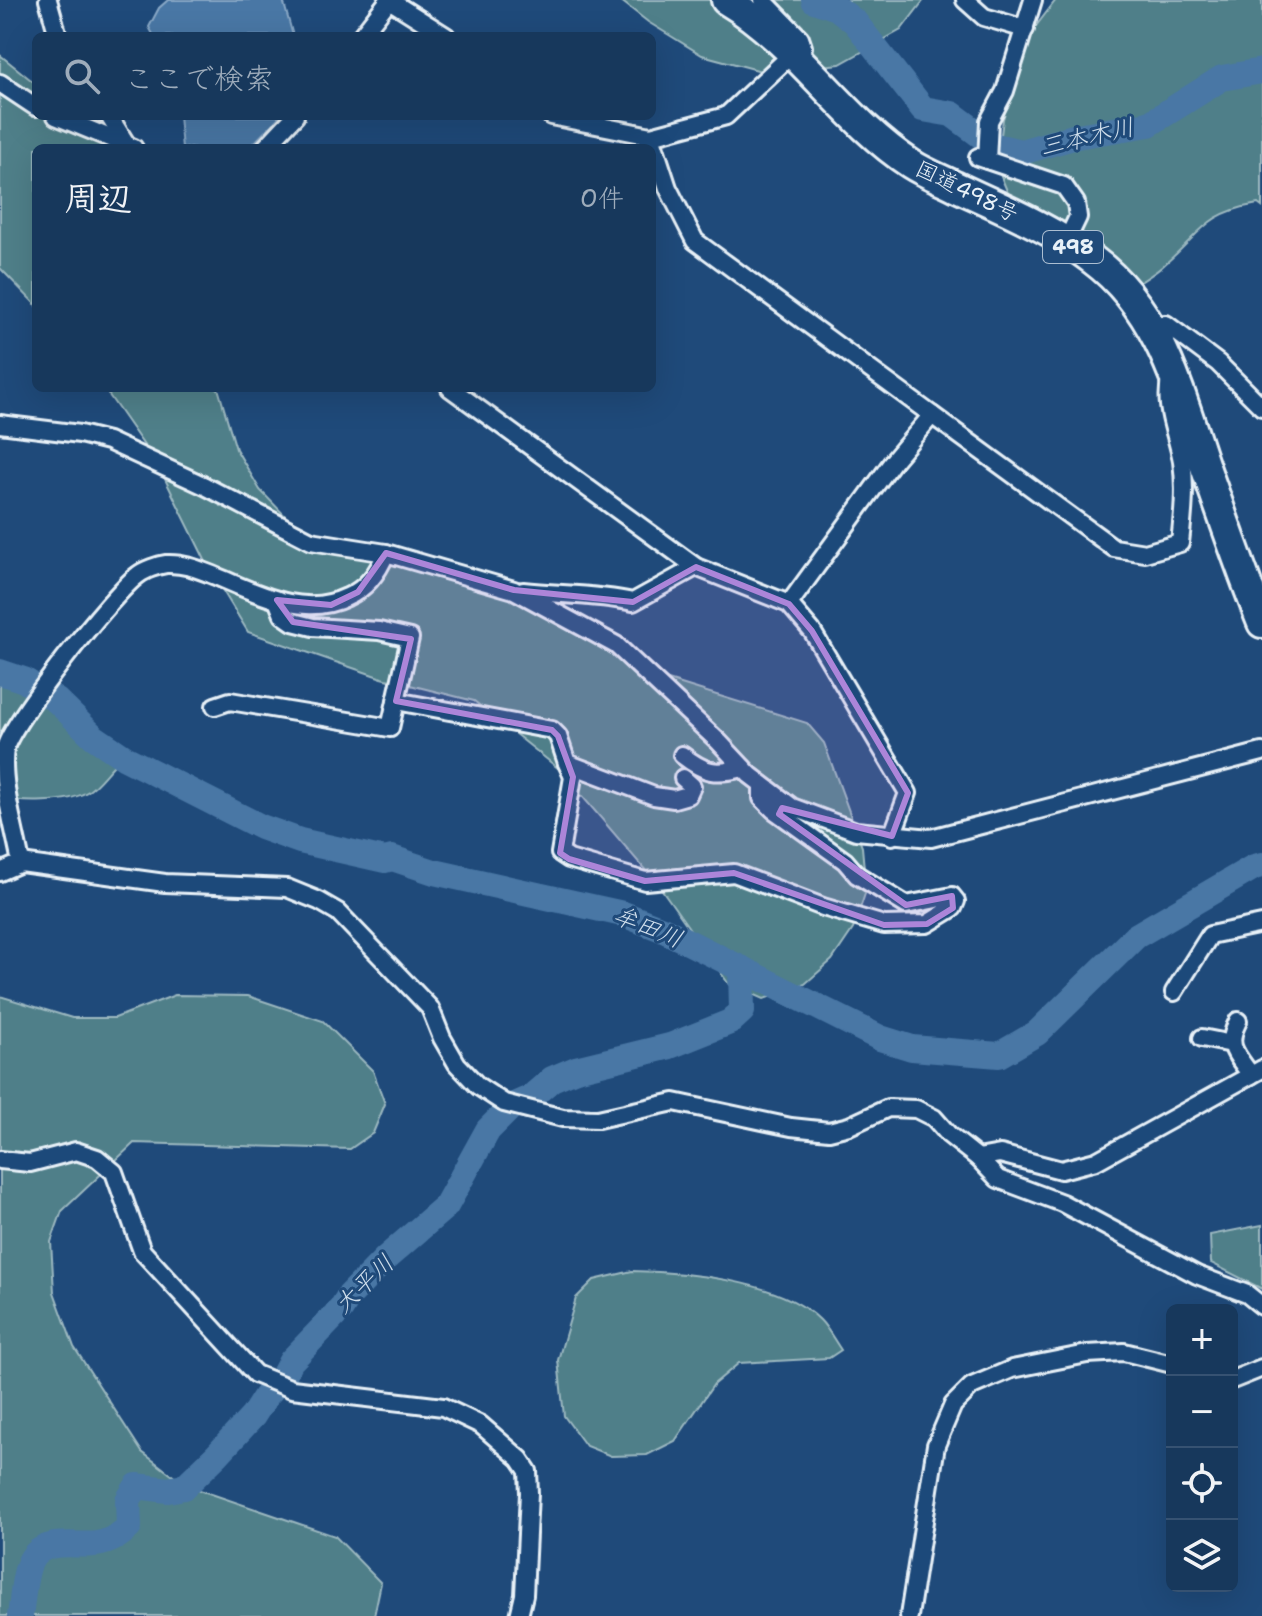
<!DOCTYPE html>
<html lang="ja">
<head>
<meta charset="utf-8">
<style>
  :root { --surface:#17385c; --page:#244365; --text:#f1f3f6; --muted:#9eacbb; --line:#365272 }
  body { margin:0; font-family:"Shantell Sans","Klee One",sans-serif; background:var(--page); color:var(--text) }
  .controls { position:absolute; right:24px; bottom:24px; display:grid; overflow:hidden; border-radius:12px; box-shadow:0 8px 32px #0002 }
  .controls button { width:72px; height:72px; display:grid; place-items:center; padding:0; border:0; border-bottom:2px solid var(--line); background:var(--surface); color:var(--text); font:40px sans-serif }
  .list { margin:0; padding:0; list-style:none }
  h2 { display:flex; justify-content:space-between; align-items:center; height:104px; margin:0; padding:0 32px; font-size:34px }
  h2 small { font-size:26px; font-weight:400; color:var(--muted) }
  .icon { flex:none; width:44px; height:44px; fill:none; stroke:currentColor; stroke-width:2; stroke-linecap:round; stroke-linejoin:round }
  .map { position:relative; flex:none; width:1262px; height:1616px; overflow:hidden }
  .search { position:absolute; background:var(--surface); box-shadow:0 8px 32px #0002; left:32px; top:32px; width:624px; height:88px; display:flex; align-items:center; gap:20px; box-sizing:border-box; padding:0 28px; border-radius:12px; color:var(--muted); font-size:30px }
  .panel { position:absolute; background:var(--surface); box-shadow:0 8px 32px #0002; left:32px; top:144px; width:624px; height:248px; border-radius:12px }
  .map>svg:first-child { display:block }
  .green { fill:#4f7f89; stroke:#9cb8c0; stroke-width:2 }
  .water { fill:#4977a5; stroke:#89a8c6; stroke-width:2 }
  .lines { fill:none; stroke-linecap:round; stroke-linejoin:round }
  .river { stroke:#4977a5; stroke-width:26 }
  .street-casing { stroke:#e8f1f8; stroke-width:22 }
  .highway-casing { stroke:#e8f1f8; stroke-width:34 }
  .street { stroke:#1f4a7a; stroke-width:16 }
  .highway { stroke:#1f4a7a; stroke-width:28 }
  .marked { fill:#ac85d9; fill-opacity:0.2; stroke:#ac85d9; stroke-width:6; stroke-linejoin:round }
  .labels { text-anchor:middle; dominant-baseline:central; stroke-width:6; stroke-linejoin:round; paint-order:stroke }
  .shield { fill:#1f4a7a; stroke:#acbfd2; stroke-width:2 }
  .shield-label { font-size:20px; font-weight:bold; fill:#e8f1f8 }
  .street-label { font-size:22px; fill:#e8f1f8; stroke:#1f4a7a }
  .water-label { font-size:24px; font-style:italic; fill:#d0dfec; stroke:#1f4a7a }
</style>
</head>
<body>
<div class="map">
<svg width="1262" height="1616" viewBox="0 0 1262 1616">
  <rect width="100%" height="100%" fill="#1f4a7a"/>
  <filter id="ink" filterUnits="userSpaceOnUse"><feTurbulence type="fractalNoise" baseFrequency=".0125" numOctaves="2"/><feDisplacementMap in="SourceGraphic" scale="16" xChannelSelector="R" yChannelSelector="G"/><feConvolveMatrix kernelMatrix="1 2 1 2 8 2 1 2 1" color-interpolation-filters="sRGB"/></filter>
  <g filter="url(#ink)">
    <g class="green">
      <polygon points="620,0 924,0 901,30 840,64 765,72 702,55 648,22"/>
      <path d="M1056,0H1262V207L1258,204C1205,213 1202,232 1165,264C1156,273 1144,279 1134,286L1010,198L997,167L1003,119L1018,69L1033,30Z"/>
      <polygon points="0,55 36,84 36,116 90,116 127,141 131,148 36,148 36,305 0,268"/>
      <polygon points="104,388 218,388 236,449 260,490 296,527 337,552 458,569 588,633 622,660 652,675 807,723 824,743 862,847 866,891 853,929 832,960 805,984 764,999 728,983 660,887 559,769 474,701 382,678 248,632 209,568 159,467"/>
      <path d="M0,674C15,681 35,681 48,690C75,707 103,736 114,765C106,773 97,786 87,792C68,803 20,804 0,797Z"/>
      <polygon points="175,995 248,996 323,1021 373,1071 385,1104 373,1133 350,1149 134,1143 62,1211 51,1242 54,1292 74,1347 142,1452 185,1485 335,1536 381,1583 374,1616 0,1616 0,996 72,1018 115,1018"/>
      <polygon points="1262,1225 1262,1289 1211,1263 1210,1235"/>
      <path d="M632,1271C685,1272 780,1280 820,1320C828,1328 834,1340 841,1350L829,1358L739,1363L714,1384L675,1441L647,1455L611,1456L586,1446L564,1416L558,1360L576,1298L594,1280Z"/>
    </g>
    <g class="water">
      <polygon points="168,0 283,0 293,36 154,36 149,27 159,8"/>
      <polygon points="179,116 280,116 249,148 182,148"/>
    </g>
    <g class="lines">
      <g class="river">
        <polyline points="814,0 837,8 855,22 923,109 952,114 995,146 1021,152 1077,136 1149,124 1222,78 1262,71"/>
        <polyline points="0,672 24,680 57,701 94,737 125,758 261,827 300,841 385,860 392,858 434,872 623,914 662,929 880,1038 912,1048 999,1055 1037,1033 1136,936 1254,867 1262,865"/>
        <path d="M20,1616C23,1600 23,1574 31,1560C44,1537 75,1547 96,1544C110,1542 119,1536 129,1527L128,1500L137,1486L168,1490L184,1487L217,1455L253,1416L265,1397L282,1378L291,1361L341,1309L349,1296L386,1258L446,1206L488,1130L512,1106L530,1098L552,1079L576,1069L670,1046L730,1022L742,1011L741,968"/>
      </g>
      <defs>
        <g id="street">
          <polyline points="48,0 58,36"/>
          <polyline points="763,0 800,38 803,47 799,60"/>
          <polyline points="965,0 984,17 1025,29"/>
          <polyline points="361,36 389,0 446,36"/>
          <polyline points="0,83 36,107"/>
          <polyline points="56,116 134,148"/>
          <polyline points="109,116 127,145"/>
          <polyline points="551,116 651,136 726,116 792,54"/>
          <polyline points="651,136 668,188 695,241 932,415"/>
          <polyline points="265,148 295,116"/>
          <polyline points="978,157 1064,186 1076,203 1078,217 1066,242"/>
          <polyline points="987,160 989,121 1005,91 1033,0"/>
          <polyline points="1150,325 1166,324 1218,363 1262,407"/>
          <polyline points="450,388 696,567 789,604 812,631 908,793 892,836"/>
          <polyline points="0,424 80,434 108,441 205,486 311,541 386,553 514,590 616,645 719,742 750,775 792,807 856,831 931,838 1262,752"/>
          <path d="M523,591C561,595 597,594 633,602L696,567"/>
          <path d="M789,604L894,460L932,415L1114,548L1145,553L1180,543C1183,516 1186,488 1182,461C1176,429 1163,408 1171,375"/>
          <polyline points="396,701 552,730 558,736 567,763 654,796 674,799 688,795 692,786 683,778"/>
          <polyline points="215,706 230,701 390,728 410,638 379,631 313,627 293,622 283,615 277,600"/>
          <path d="M682,755C705,773 715,775 743,768"/>
          <polyline points="567,763 573,777 560,853 569,859 645,881 734,873 823,907 884,925 927,924 953,908 956,901 952,896 906,905 857,875 845,861 774,810 762,798 762,785"/>
          <path d="M21,863C15,830 0,781 5,749C11,722 114,592 138,575C144,570 158,565 166,564C183,563 198,569 213,575C255,592 302,619 347,597C367,588 378,573 386,553"/>
          <polyline points="0,872 21,863 165,883 287,888 319,901 338,912 430,1008 442,1038 457,1064 478,1086 504,1103 563,1118 598,1119 674,1102 791,1127 829,1131 849,1126 888,1108 916,1109 934,1118 949,1135 978,1158 998,1179 1062,1203 1197,1275 1247,1294 1262,1306"/>
          <polyline points="1174,992 1210,935 1262,924"/>
          <path d="M1238,1021C1225,1046 1236,1054 1251,1075"/>
          <polyline points="1202,1038 1232,1044"/>
          <polyline points="978,1158 1000,1154 1061,1170 1096,1161 1262,1069"/>
          <polyline points="0,1160 30,1163 76,1151 97,1158 114,1172 142,1251 255,1374 292,1389 443,1407 481,1425 520,1459 528,1471 529,1493 524,1595 519,1616"/>
          <polyline points="1232,1380 1262,1368"/>
          <polyline points="909,1616 936,1445 953,1405 972,1386 1012,1369 1087,1354 1124,1352 1172,1364"/>
        </g>
        <path id="highway" d="M726,0C798,43 842,119 911,164C925,173 941,179 955,186C1002,208 1051,228 1093,260C1159,309 1179,390 1204,464C1223,517 1241,571 1262,623"/>
      </defs>
      <use href="#street" class="street-casing"/>
      <use href="#highway" class="highway-casing"/>
      <use href="#street" class="street"/>
      <use href="#highway" class="highway"/>
    </g>
  </g>
  <path class="marked" d="M386,553L514,590L633,602L696,567L789,604L812,631L908,793L892,836L782,808L779,814L906,905L952,896L953,908L927,924L884,925L734,873L645,881L569,859L560,853L573,777L558,736L552,730L396,701L411,639L293,622L277,600L331,605L358,592Z"/>
  <g class="labels">
    <rect class="shield" x="1043" y="231" width="60" height="32" rx="6"/>
    <g class="shield-label">
      <text x="1073" y="247">498</text>
    </g>
    <g class="street-label">
      <text transform="translate(967 191) rotate(26)">国道498号</text>
    </g>
    <g class="water-label">
      <text transform="translate(1087 137) rotate(-13)">三本木川</text>
      <text transform="translate(648 927) rotate(22)">牟田川</text>
      <text transform="translate(364 1284) rotate(-44)">大平川</text>
    </g>
  </g>
</svg>
<div class="controls">
<button>+</button>
<button>−</button>
<button><svg class="icon" aria-label="locate" viewBox="0 0 24 24"><circle cx="12" cy="12" r="6"/><path d="M12 2v4M12 18v4M2 12h4M18 12h4"/></svg></button>
<button><svg class="icon" aria-label="layers" viewBox="0 0 24 24"><path d="M12 4l9 5-9 5-9-5zM3 14l9 5 9-5"/></svg></button>
</div>
<div class="search"><svg class="icon" aria-label="search" viewBox="0 0 24 24"><circle cx="10" cy="10" r="6"/><path d="M15 15l6 6"/></svg>ここで検索</div>
<section class="panel">
<h2>周辺<small>0件</small></h2>
<ul class="list">
</ul>
</section>
</div>
</body>
</html>
